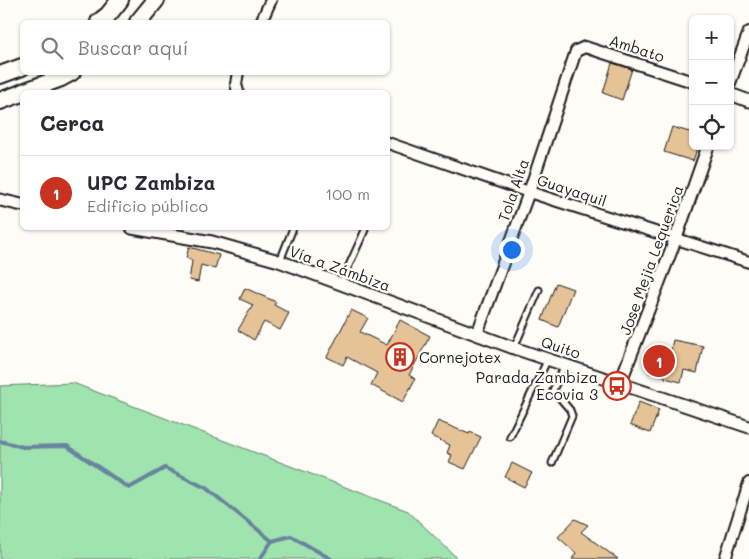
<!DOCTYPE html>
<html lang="es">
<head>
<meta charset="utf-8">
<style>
  :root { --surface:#fff; --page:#f2f2f3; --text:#2b2b33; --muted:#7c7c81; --line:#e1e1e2; --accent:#c8321e }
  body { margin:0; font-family:Mali,sans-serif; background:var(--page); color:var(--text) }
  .controls { position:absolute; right:15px; top:15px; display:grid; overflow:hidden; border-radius:8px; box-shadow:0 1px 4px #0004 }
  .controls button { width:45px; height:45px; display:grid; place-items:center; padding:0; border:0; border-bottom:1px solid var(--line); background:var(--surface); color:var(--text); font:25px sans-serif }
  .you { position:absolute; left:511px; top:249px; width:18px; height:18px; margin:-12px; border:4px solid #fff; border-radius:50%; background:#1a73e8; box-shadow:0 0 0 8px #1a73e833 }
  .badge { display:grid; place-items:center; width:32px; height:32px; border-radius:50%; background:var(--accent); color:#fff; font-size:16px; font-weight:700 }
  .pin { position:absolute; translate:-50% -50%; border:2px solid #fff; box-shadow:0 1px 5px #0006 }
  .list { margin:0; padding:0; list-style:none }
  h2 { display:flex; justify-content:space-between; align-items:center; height:65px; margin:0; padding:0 20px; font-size:21px }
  h2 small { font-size:16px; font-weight:400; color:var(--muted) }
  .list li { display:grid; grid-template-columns:32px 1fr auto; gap:15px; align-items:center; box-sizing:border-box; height:75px; padding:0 20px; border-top:1px solid var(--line) }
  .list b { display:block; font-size:19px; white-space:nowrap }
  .list p { margin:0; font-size:16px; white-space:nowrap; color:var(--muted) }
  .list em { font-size:16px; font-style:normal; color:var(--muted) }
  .icon { flex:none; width:28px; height:28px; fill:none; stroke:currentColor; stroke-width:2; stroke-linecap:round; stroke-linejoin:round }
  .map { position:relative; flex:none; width:749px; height:559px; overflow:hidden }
  .search { position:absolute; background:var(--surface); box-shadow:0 1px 4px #0004; left:20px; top:20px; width:370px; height:55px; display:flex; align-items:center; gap:12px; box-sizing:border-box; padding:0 18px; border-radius:8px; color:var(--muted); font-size:19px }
  .panel { position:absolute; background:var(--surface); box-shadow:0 1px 4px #0004; left:20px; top:90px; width:370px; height:140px; border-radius:8px }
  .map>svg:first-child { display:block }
  .green { fill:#9fe3ae; stroke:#5e8065 }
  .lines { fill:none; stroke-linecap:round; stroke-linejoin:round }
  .stream { stroke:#69849f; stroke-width:4 }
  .building { fill:#e6c397; stroke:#1c1c1c }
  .service-casing { stroke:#1c1c1c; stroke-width:9 }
  .minor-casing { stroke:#1c1c1c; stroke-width:14 }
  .tertiary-casing { stroke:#1c1c1c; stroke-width:15 }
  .trunk-casing { stroke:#1c1c1c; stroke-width:20 }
  .service { stroke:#fdfcf7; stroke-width:5 }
  .minor { stroke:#fdfcf7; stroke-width:10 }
  .tertiary { stroke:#fdfcf7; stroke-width:11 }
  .trunk { stroke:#fdfcf7; stroke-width:16 }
  .labels { text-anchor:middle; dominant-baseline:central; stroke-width:4.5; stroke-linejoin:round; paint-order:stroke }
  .street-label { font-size:15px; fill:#1c1c1c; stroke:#fdfcf7 }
  .poi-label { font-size:15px; fill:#1c1c1c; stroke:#fdfcf7; text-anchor:start }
</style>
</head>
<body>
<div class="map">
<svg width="749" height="559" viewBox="0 0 749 559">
  <rect width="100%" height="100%" fill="#fdfcf7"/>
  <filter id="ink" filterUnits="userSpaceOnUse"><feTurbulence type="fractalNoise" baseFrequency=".02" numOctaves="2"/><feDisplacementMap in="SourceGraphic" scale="10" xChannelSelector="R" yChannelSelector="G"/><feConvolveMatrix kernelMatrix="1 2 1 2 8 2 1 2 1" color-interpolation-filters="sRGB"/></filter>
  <g filter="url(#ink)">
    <polygon class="green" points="73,383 408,511 458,559 0,559 0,386"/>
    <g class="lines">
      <g class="stream">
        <polyline points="0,441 23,447 67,446 129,488 165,468 206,488 272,541 291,536 331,559"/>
        <polyline points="260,559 272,541"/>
      </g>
    </g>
    <g class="building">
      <polygon points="612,63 632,69 622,100 603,93"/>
      <polygon points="672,127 693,133 693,146 698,146 693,161 664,152"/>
      <polygon points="189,247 219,255 215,269 201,265 198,282 189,280 192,262 191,260 186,258"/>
      <polygon points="556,283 573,289 558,327 542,320"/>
      <polygon points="245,288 276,302 274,305 289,313 280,330 264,322 254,340 238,330 253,305 240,299"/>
      <polygon points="351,310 368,318 360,332 387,345 400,320 430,336 409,375 415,379 403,402 371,385 377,373 347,357 343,365 327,357"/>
      <polygon points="673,340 703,346 697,373 684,370 681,382 665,378 665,376 649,373 652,356 660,357 661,352 670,354"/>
      <polygon points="639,402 659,410 650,433 630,425"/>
      <polygon points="438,421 469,434 470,432 481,437 465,469 449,462 452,455 447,453 450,445 431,436"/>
      <polygon points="512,463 532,473 524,487 505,477"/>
      <polygon points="575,519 588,525 581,532 618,559 572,559 576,553 558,537"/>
    </g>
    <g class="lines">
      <defs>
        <g id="service">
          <polyline points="280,261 293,228"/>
          <polyline points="341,283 365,230"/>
          <polyline points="514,348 539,290"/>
          <polyline points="510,437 548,359"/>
          <polyline points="552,463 572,416 570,410 553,390 565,365"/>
        </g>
        <g id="minor">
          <polyline points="261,22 271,0"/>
          <polyline points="238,72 236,84 238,92"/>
          <polyline points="730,83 749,32"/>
          <polyline points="388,143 529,192 749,262"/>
          <polyline points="477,334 529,192 576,51 585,47 693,82"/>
          <polyline points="725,559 749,483"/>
        </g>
        <g id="tertiary">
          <polyline points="730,94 749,101"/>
          <polyline points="0,200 22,205"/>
          <polyline points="132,228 212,242 279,261 514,348 749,427"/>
          <polyline points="620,383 676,238 708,146"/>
        </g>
        <g id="trunk">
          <polyline points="99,22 108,15 120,0"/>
          <polyline points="138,22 156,0"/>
          <polyline points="0,75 22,67"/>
          <polyline points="23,92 61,78 72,72"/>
          <polyline points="0,101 22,93"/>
        </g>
      </defs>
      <use href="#service" class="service-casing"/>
      <use href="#minor" class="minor-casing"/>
      <use href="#tertiary" class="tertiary-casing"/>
      <use href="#trunk" class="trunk-casing"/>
      <use href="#service" class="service"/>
      <use href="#minor" class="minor"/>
      <use href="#tertiary" class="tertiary"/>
      <use href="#trunk" class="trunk"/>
    </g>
  </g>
  <defs>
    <symbol id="building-ring" viewBox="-11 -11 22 22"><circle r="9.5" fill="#fdfcf7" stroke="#c8321e" stroke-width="1.5"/><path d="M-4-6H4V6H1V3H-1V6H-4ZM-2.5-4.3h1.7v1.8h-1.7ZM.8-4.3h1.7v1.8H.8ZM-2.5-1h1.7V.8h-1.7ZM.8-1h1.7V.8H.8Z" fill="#c8321e"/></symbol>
    <symbol id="bus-ring" viewBox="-11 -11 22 22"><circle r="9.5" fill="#fdfcf7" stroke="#c8321e" stroke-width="1.5"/><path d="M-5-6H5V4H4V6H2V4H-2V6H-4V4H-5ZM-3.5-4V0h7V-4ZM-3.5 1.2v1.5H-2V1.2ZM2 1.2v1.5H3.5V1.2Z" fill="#c8321e"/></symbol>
  </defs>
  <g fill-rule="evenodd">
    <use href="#building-ring" x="384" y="341" width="32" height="32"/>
    <use href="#bus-ring" x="601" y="370" width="32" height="32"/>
  </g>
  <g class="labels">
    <g class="street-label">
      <text transform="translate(637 48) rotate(18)">Ambato</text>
      <text transform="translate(513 190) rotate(-71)">Tola Alta</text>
      <text transform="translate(572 190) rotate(18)">Guayaquil</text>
      <text transform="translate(651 260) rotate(-70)">Jose Mejia Lequerica</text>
      <text transform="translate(340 268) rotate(20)">Vía a Zámbiza</text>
      <text transform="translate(561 347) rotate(18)">Quito</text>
    </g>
    <g class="poi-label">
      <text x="419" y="357">Cornejotex</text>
      <text x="598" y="377" text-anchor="end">Parada Zambiza<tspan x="598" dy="17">Ecovia 3</tspan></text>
    </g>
  </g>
</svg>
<div class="controls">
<button>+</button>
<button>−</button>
<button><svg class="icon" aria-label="locate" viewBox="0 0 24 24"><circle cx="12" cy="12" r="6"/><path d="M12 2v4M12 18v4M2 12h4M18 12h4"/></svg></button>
</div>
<div class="you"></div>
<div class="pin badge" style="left:659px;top:361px">1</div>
<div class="search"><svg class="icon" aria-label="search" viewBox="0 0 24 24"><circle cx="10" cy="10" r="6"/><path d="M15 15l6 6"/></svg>Buscar aquí</div>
<section class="panel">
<h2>Cerca<small></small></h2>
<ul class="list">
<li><span class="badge">1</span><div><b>UPC Zambiza</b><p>Edificio público</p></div><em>100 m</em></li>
</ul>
</section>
</div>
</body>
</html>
